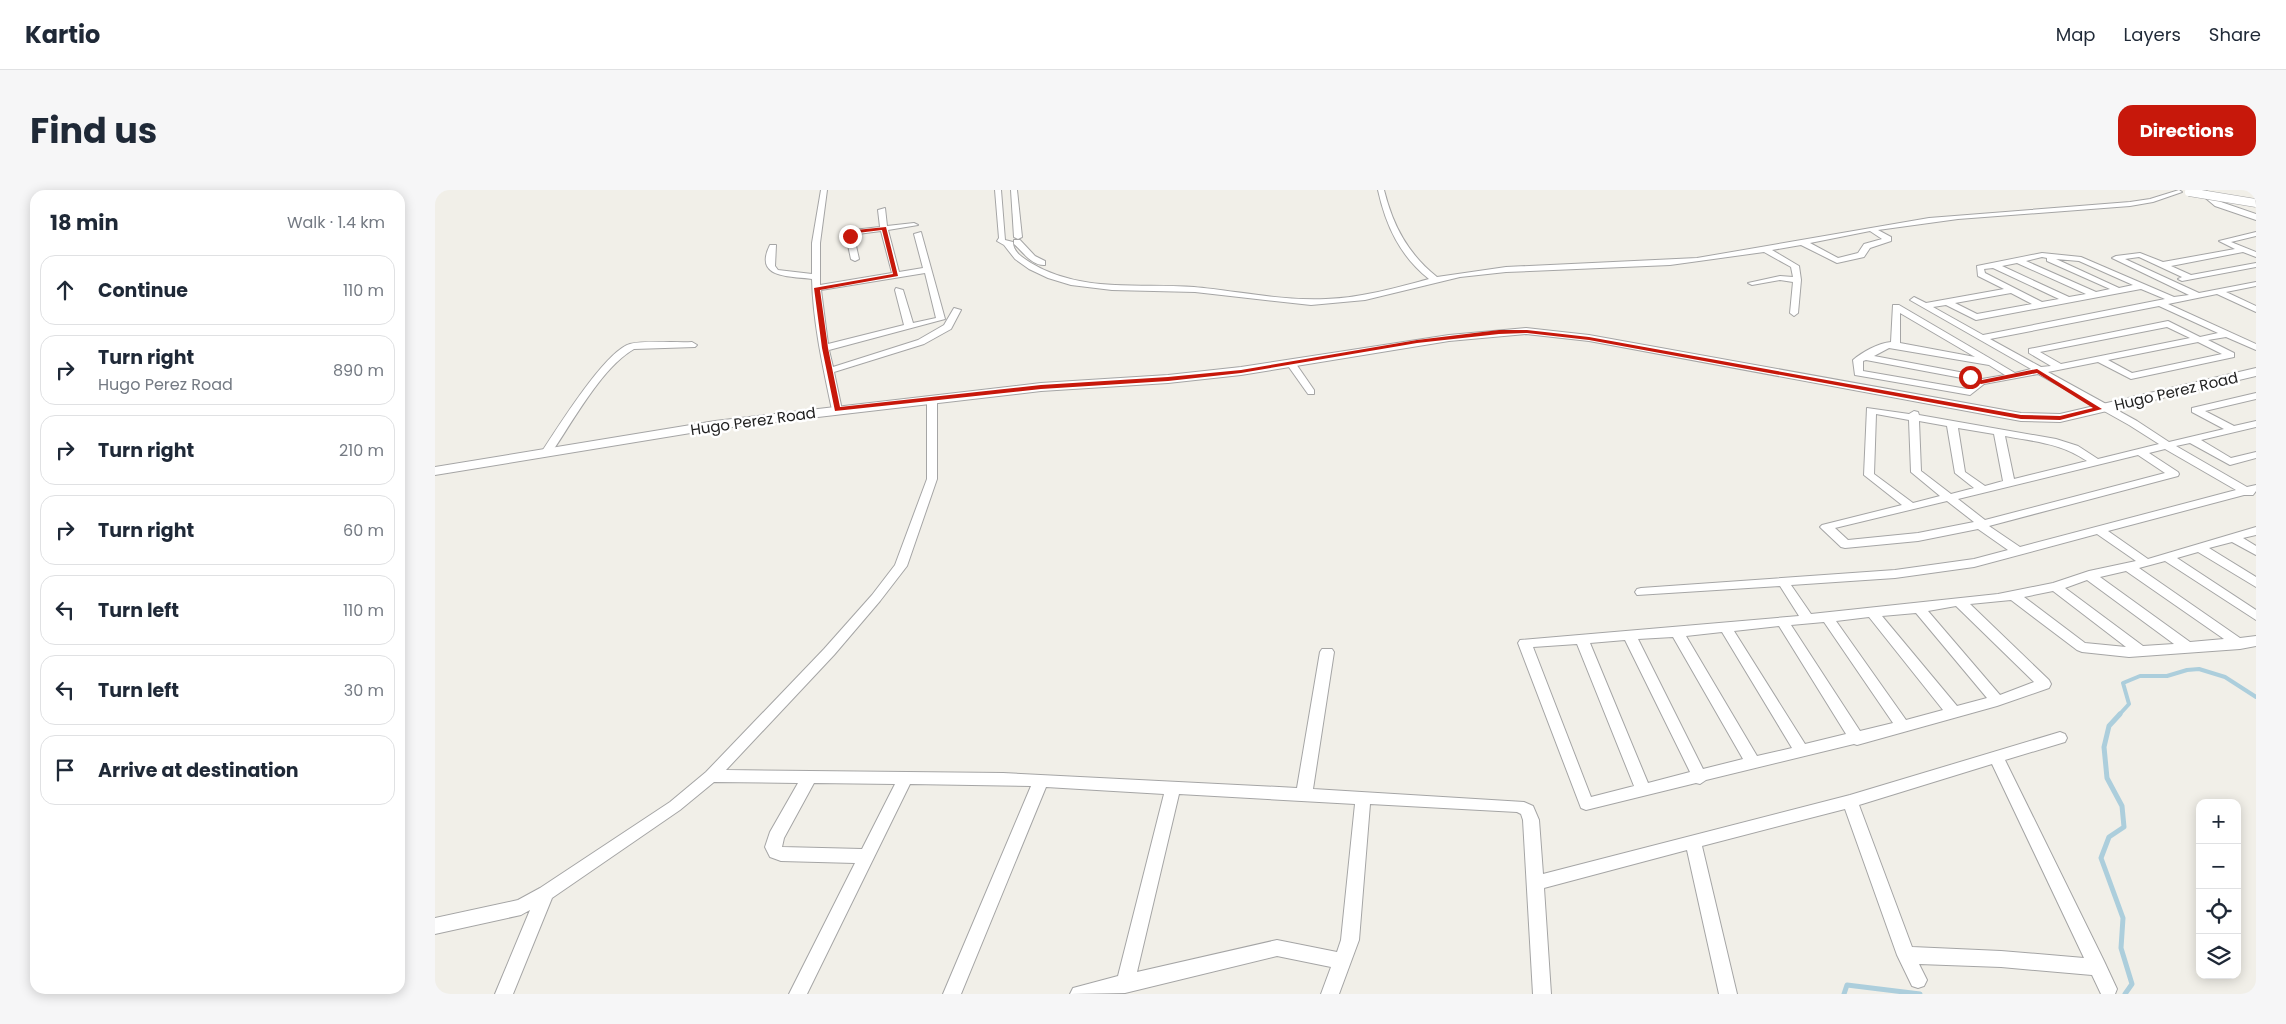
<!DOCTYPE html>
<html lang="en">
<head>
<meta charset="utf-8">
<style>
  :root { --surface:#fff; --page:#f6f6f7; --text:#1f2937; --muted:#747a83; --line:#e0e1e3; --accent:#c7180b }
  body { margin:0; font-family:Poppins,sans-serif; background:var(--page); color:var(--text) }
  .controls { position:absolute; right:15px; bottom:15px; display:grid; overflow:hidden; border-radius:10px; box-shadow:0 2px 12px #0003 }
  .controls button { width:45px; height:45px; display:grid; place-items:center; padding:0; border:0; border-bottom:1px solid var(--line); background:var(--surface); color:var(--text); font:25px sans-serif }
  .stop { position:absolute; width:15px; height:15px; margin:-11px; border:4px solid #c7180b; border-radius:50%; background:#fff }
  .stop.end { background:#c7180b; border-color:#fff; box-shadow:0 1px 5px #0008 }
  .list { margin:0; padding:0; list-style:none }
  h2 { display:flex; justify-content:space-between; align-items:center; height:65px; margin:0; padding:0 20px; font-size:21px }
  h2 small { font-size:16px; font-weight:400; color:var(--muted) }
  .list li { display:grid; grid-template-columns:32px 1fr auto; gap:15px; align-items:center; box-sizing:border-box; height:70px; margin:0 10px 10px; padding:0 10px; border:1px solid var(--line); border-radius:15px }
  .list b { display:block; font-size:19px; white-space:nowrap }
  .list p { margin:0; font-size:16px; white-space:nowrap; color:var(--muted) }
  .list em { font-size:16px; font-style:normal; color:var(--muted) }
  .icon { flex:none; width:28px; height:28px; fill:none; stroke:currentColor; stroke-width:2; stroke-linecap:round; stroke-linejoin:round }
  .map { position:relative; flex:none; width:1821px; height:804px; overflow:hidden; border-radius:15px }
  header { display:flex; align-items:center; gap:30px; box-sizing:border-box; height:70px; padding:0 25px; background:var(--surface); border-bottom:1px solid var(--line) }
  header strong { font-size:24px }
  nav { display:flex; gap:28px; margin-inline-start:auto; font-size:18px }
  .intro { display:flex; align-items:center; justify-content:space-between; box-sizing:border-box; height:120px; padding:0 30px }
  h1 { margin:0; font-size:35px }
  .button { padding:12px 22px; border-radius:15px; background:var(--accent); color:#fff; font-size:18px; font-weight:700 }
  main { display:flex; gap:30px; padding:0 30px }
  aside { flex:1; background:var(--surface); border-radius:15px; box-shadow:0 2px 12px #0003 }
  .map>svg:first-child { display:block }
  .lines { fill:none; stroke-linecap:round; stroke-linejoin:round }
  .stream-far1 { stroke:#accedc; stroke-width:4 }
  .stream { stroke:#accedc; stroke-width:5 }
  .minor-casing { stroke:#a5a5a5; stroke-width:2 }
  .tertiary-casing { stroke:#a5a5a5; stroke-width:2 }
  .minor { fill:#fff; fill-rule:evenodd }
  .tertiary { fill:#fff; fill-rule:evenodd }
  .minor-bridge-casing { stroke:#a5a5a5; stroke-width:9; stroke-linecap:butt }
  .minor-bridge { stroke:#fff; stroke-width:8 }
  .route { fill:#c7180b }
  .labels { text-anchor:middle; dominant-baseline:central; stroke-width:5; stroke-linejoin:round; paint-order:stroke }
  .far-street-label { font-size:15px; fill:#212121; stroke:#fff }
</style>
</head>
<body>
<header>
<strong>Kartio</strong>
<nav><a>Map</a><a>Layers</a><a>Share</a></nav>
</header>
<div class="intro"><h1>Find us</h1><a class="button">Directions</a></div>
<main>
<aside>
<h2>18 min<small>Walk · 1.4 km</small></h2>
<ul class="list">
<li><svg class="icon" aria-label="ahead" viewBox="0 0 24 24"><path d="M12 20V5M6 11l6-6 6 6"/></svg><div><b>Continue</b></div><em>110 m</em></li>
<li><svg class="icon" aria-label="right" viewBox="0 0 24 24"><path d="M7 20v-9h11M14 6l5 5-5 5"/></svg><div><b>Turn right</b><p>Hugo Perez Road</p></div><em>890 m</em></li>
<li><svg class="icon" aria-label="right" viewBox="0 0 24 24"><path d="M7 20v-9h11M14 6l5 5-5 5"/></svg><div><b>Turn right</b></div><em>210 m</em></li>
<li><svg class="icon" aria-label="right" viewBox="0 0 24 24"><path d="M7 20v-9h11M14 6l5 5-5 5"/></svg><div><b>Turn right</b></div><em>60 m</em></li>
<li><svg class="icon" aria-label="left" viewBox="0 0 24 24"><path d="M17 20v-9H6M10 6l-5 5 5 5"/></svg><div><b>Turn left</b></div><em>110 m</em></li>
<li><svg class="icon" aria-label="left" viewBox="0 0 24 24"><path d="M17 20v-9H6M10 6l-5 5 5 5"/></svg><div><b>Turn left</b></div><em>30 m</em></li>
<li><svg class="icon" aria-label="arrive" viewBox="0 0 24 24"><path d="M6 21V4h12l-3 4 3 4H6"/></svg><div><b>Arrive at destination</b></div></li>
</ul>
</aside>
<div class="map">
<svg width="1821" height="804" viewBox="0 0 1821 804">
  <rect width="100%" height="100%" fill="#f1efe8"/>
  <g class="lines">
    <polyline class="stream-far1" points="1684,525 1694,514 1688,493 1705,486 1732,486 1752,480 1764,479 1790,487 1821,507"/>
    <g class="stream">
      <polyline points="1685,524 1674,536 1669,557 1672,588 1687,616 1689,637 1674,647 1666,668 1688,728 1686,758 1697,794 1690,804"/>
      <polyline points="1409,804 1412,795 1485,804"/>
    </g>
    <defs>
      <g id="minor">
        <path d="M386,0H392L385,53V95L457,83L446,41L423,44L419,47L424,69L420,71L416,69L411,46L418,40L445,37L443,20L450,18L452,36L479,33L483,35L453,40L464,82L488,78L479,44L486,42L510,129L394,160L398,177L483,150L509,135L519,118L526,120L516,139L489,154L399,182L407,220L402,223L397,220C388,177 378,133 377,89C355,86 318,89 335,55H341L340,76L343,80L377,84V53ZM490,83L501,128L478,133L468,100L461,98L460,100L469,135L393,154L386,100Z"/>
        <path d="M560,0H566L570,50L578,52C578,62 588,68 596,73C646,103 704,93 759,97C803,101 846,111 891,109C926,108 960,98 994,89C965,66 951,36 943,0H949C958,36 973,64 1002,87L1071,77L1262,68L1494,28L1695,12L1715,9L1744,0L1747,2L1718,12L1695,16L1523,29L1443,40L1456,47V51L1435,58L1429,67L1402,73L1366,55L1337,60L1364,76L1366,90L1363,123L1359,126L1355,123L1358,92L1345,90L1317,95L1313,93L1345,86L1358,87L1356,77L1329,62L1235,75L1071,82L1025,87L930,110L876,115L760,102L677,100L636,95L613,88L594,79L580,69L569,55L562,51L564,48ZM1435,41L1447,49L1429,54L1423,63L1403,68L1375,53Z"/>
        <polygon points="576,0 582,0 587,47 583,49 579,47"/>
        <path d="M1821,42V46L1796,52L1821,62V67L1808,62L1736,76L1756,85L1821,73V77L1747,91L1743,89L1747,87L1704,67L1690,69L1764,103L1821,92V96L1791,102L1821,116V122L1782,104L1733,114L1821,154V160L1791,147L1773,150L1799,163V167L1696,189L1663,172L1613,182L1702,231L1734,252L1789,239L1757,222V218L1821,203V209L1770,221L1799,236L1821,231V237L1766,250L1796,268L1821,262V268L1795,275L1755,253L1741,256L1812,297L1821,295V301L1818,305H1809L1673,341L1713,369L1821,337V345L1808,348L1821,356V365L1797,352L1774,358L1821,387V397L1763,362L1742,368L1821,420V430L1730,371L1704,378L1805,448L1821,446V456L1805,459L1694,467L1647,462L1642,460L1576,410L1535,414L1614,490L1616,494L1614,498L1562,516L1422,555L1419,554L1271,590L1265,594L1261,593L1151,620L1146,618L1083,453L1085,450L1364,426L1345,396L1202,405L1200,402L1202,399L1206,398L1460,380L1539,369L1573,360L1543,339L1483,351L1410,358L1406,357L1387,339L1385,337L1387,335L1467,315L1429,285L1432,218L1474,224L1479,221L1483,222L1484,225L1621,249L1643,256L1663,269L1724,254L1694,235L1603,184L1549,194L1535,205L1420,185L1418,170C1426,163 1443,153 1456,152L1458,115H1464L1580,183L1596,179L1475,110L1479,107L1491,113L1569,99L1543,86L1542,76L1607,63L1646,67L1739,107L1754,105L1677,68L1681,66L1705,63L1728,72L1800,59L1784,51ZM1607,67L1612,68V71L1675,99L1661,102L1591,71ZM1621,69L1644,71L1698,95L1684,98ZM1582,73L1651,104L1634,107L1567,76ZM1558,78L1624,109L1607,112L1550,83L1549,79ZM1706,99L1730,109L1548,145L1498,117L1511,115L1541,130ZM1576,103L1597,114L1542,124L1520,113ZM1724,116L1783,143L1765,147L1733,131L1594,159V163L1616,176L1606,177L1555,149ZM1465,123L1540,167L1465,153ZM1732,137L1755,148L1626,174L1605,162ZM1763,152L1787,164L1697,183L1673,170ZM1454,158L1554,175L1570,185L1547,189L1535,184L1439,166ZM1431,170L1532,189L1539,192L1532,199L1428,181V171ZM1441,224L1474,230L1476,282L1505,306L1478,313L1439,284ZM1484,231L1512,236L1520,283L1539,298L1516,304L1486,281ZM1523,238L1559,244L1568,291L1550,296L1530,282ZM1570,246C1602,252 1625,253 1652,271L1579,289ZM1730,259L1801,300L1585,357L1554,336L1743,286L1744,284L1743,282L1714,263ZM1703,265L1730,283L1550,330L1523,309ZM1512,311L1539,332L1483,343L1413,350L1400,338ZM1662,344L1701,371L1654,381L1618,393L1563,404L1376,424L1356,395L1460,388L1539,377ZM1691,381L1789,449L1755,452L1665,387ZM1652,390L1739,454L1708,456L1630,398ZM1618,401L1691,457L1650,453L1589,407ZM1521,416L1599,492L1565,505L1493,421ZM1481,423L1552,508L1522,516L1447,426ZM1434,427L1508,520L1471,530L1401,431ZM1389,432L1458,533L1425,541L1356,435ZM1344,436L1411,544L1370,554L1299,441ZM1287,442L1357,558L1322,566L1251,446ZM1238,447L1308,569L1268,579L1203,449ZM1190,450L1255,582L1213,593L1155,453ZM1142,454L1199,596L1156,607L1098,457Z"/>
        <path d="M579,50H585L600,66L610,71V75C597,76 588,62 579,54Z"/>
        <path d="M257,152L262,155L260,157L199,159C166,178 137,233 115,265H107L106,263C122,239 170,161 195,154C210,150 241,153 257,152Z"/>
        <polygon points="856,170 859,171 879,200 879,204 873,204 851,173"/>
        <path d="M497,206L502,209V289L472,376L445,411L399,465L291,580L568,583L862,598L885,462L887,459H897L899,462L878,599L1089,612L1098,616L1104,630L1108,684L1415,605L1625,542L1630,544L1632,548L1630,552L1570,570L1669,771L1682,799L1680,804H1666L1657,785L1566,777L1484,774L1492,790L1489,796L1483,798L1477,796L1462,765L1410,619L1267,656L1302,804H1284L1252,660L1109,698L1116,804H1098L1088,630L1086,624L1082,622L935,614L924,750L904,804H886L896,777L842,766L690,803L635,804L638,798L683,786L729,604L611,597L526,804H508L596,596L475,594L372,804H354L420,673L346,671L335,667L330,657L335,642L363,593L279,592L245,620L117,708L78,804H60L95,720L86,725L0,744V728L83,710L105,698L235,612L271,582L389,459L437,405L460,375L492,289V209ZM1557,574L1649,768L1566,761L1477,757L1424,615ZM379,593L460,594L427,659L347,657L349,648ZM744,604L920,614L906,750L902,762L842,750L702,782Z"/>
      </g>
      <g id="tertiary">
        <polygon points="1761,0 1770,0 1786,12 1821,24 1821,30 1780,16"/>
        <polygon points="1091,138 1154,145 1586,223 1625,224 1821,178 1821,186 1625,232 1586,231 1154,151 1091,144 1014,151 806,185 733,193 606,201 280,239 0,285 0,277 280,231 606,193 733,185 806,177 1014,145"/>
      </g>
    </defs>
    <use href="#minor" class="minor-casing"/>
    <use href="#tertiary" class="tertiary-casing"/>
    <use href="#minor" class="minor"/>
    <use href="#tertiary" class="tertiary"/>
    <defs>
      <polyline id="minor-bridge" points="1754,2 1821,13"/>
    </defs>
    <use href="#minor-bridge" class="minor-bridge-casing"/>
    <use href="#minor-bridge" class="minor-bridge"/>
  </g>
  <polygon class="route" points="451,37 463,86 385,100 393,158 405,217 606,195 733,187 806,180 982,150 1064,140 1092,140 1154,147 1586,225 1625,226 1658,218 1602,183 1546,194 1532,187 1537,185 1547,190 1602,179 1667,219 1625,230 1586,229 1154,150 1092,143 1064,144 982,153 806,183 733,191 606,199 400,221 387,158 379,98 458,84 447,40 422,43 415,47 412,46 421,40"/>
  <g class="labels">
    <g class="far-street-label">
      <text transform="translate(1741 201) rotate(-13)">Hugo Perez Road</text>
      <text transform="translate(318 231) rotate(-8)">Hugo Perez Road</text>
    </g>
  </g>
</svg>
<div class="controls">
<button>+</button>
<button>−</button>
<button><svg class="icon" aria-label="locate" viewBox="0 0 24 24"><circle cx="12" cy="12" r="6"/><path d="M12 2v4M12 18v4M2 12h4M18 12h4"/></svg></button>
<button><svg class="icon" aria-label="layers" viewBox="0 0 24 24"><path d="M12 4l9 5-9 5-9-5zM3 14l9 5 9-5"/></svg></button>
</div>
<div class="stop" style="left:1535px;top:187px"></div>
<div class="stop end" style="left:415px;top:46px"></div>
</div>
</main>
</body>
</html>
